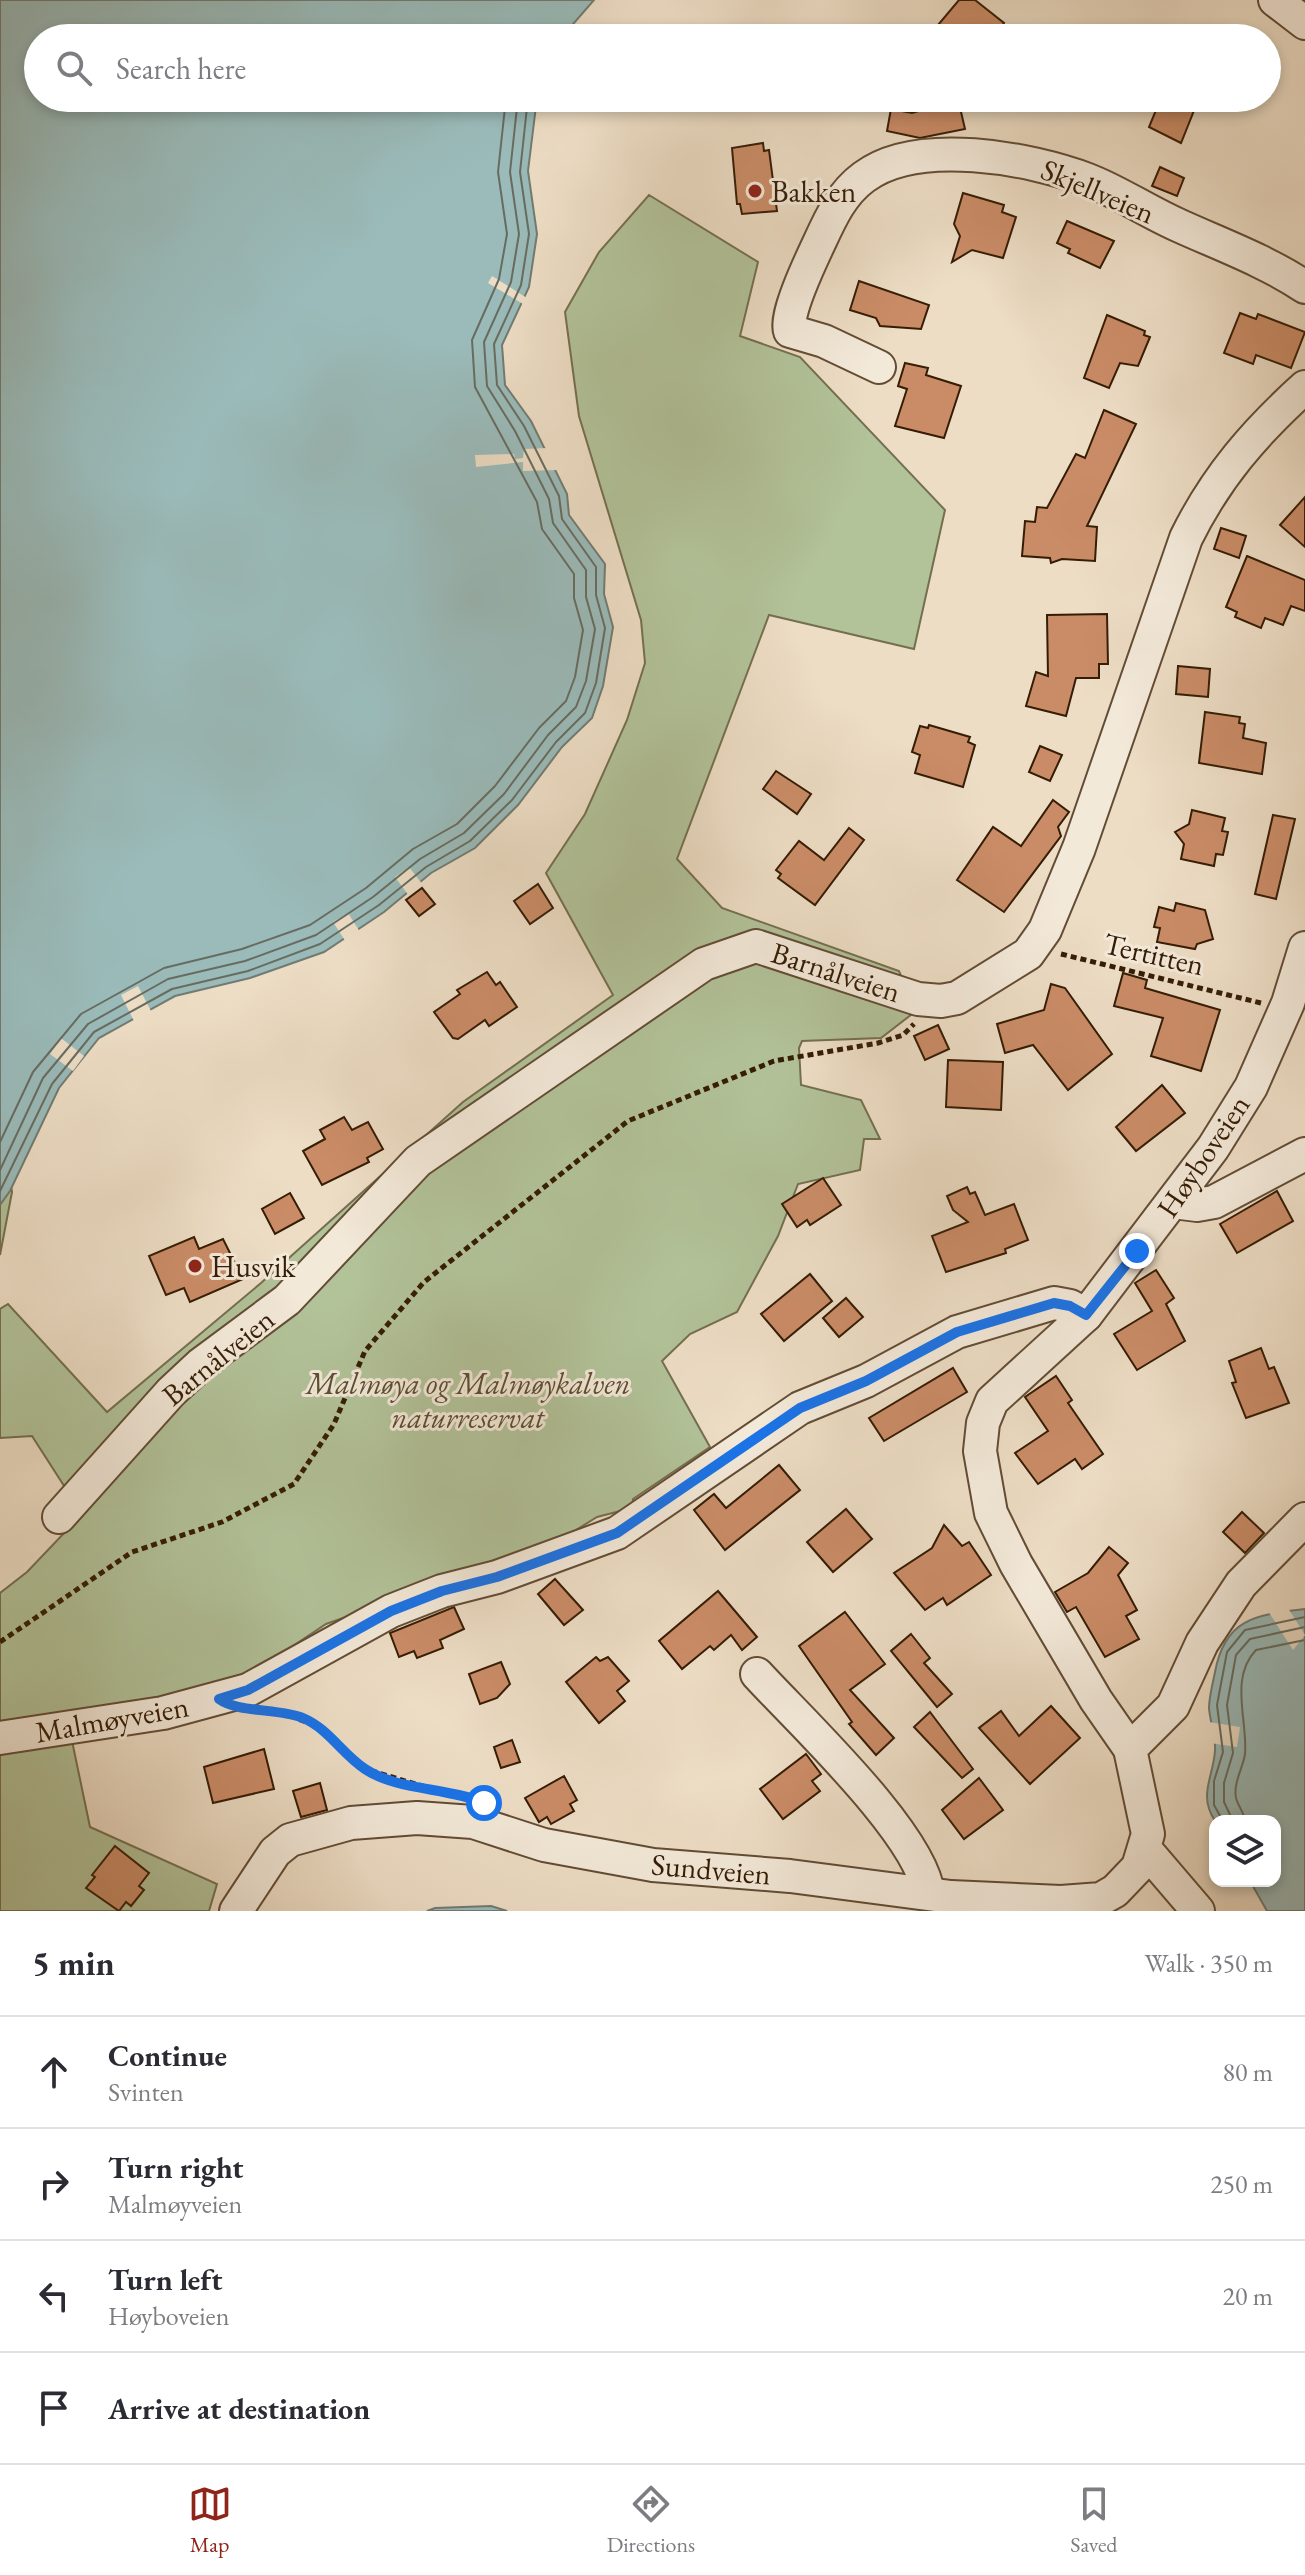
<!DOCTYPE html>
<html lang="en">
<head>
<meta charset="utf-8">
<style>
  :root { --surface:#fff; --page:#f2f2f3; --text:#2b2b33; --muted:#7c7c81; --line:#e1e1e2; --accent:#8f2418 }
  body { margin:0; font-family:"EB Garamond",serif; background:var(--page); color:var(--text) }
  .controls { position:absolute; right:24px; bottom:24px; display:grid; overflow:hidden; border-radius:16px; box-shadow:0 4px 12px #0003 }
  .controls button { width:72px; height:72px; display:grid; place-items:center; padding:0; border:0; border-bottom:2px solid var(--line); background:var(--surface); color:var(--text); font:40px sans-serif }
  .stop { position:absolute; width:24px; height:24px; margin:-18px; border:6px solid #1a73e8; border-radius:50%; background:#fff }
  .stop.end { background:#1a73e8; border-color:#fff; box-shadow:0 2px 8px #0008 }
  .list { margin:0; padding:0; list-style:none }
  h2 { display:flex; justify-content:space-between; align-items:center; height:104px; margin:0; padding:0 32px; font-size:34px }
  h2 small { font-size:26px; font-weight:400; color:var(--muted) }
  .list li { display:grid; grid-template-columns:52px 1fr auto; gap:24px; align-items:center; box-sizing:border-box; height:112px; padding:0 32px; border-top:2px solid var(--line) }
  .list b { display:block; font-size:30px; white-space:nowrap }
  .list p { margin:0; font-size:26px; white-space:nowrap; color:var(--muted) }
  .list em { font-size:26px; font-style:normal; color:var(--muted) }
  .icon { flex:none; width:44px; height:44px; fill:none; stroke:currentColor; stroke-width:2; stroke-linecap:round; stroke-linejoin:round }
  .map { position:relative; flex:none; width:1305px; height:1911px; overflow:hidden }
  .search { position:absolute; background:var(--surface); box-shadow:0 4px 12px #0003; left:24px; right:24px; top:24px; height:88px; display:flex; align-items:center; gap:20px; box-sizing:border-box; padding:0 28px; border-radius:44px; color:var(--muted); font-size:30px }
  .sheet { height:552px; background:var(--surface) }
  nav { display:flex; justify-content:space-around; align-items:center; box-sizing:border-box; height:112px; border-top:2px solid var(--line); background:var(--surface); font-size:22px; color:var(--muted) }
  nav a { display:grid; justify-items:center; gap:4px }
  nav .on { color:var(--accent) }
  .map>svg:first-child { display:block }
  .green { fill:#b2c299; stroke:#746f4f; stroke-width:2 }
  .water { fill:#9abbba; stroke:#727b72; stroke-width:2 }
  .pier { fill:#edddc5 }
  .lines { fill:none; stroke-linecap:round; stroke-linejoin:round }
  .shore { stroke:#686c60; stroke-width:2 }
  .building { fill:#ca8c67; stroke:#351c05; stroke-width:2 }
  .minor-casing { stroke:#634c35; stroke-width:36 }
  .path { stroke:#351c05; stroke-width:5; stroke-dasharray:6 4; stroke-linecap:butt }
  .minor { stroke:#f3e9d9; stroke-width:32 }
  .route { stroke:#1a73e8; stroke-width:10 }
  .poi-dot { fill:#8f2418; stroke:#f3e9d9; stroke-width:3 }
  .labels { text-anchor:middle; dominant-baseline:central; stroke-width:6; stroke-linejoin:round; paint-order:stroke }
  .poi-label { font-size:30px; fill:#351c05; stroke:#f3e9d9; text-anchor:start }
  .street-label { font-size:30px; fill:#351c05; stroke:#f3e9d9 }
  .park-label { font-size:30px; font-style:italic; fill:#5a4e31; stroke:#f3e9d9 }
</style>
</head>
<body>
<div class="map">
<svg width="1305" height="1911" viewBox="0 0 1305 1911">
  <rect width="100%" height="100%" fill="#edddc5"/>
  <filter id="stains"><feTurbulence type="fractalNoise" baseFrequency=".0025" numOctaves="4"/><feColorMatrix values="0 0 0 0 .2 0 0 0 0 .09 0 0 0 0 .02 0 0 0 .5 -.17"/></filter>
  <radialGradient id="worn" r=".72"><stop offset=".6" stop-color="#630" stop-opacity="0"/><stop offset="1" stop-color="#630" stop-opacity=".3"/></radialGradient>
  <g class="green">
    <polygon points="649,195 758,262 740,336 800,357 945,510 914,649 769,615 677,859 722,908 899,971 916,1011 881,1038 802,1041 799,1048 801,1085 861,1100 880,1139 864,1139 860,1170 798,1184 778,1236 737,1312 690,1334 662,1361 710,1447 633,1499 632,1508 597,1517 552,1545 326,1624 247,1677 197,1692 67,1717 90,1827 217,1884 209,1911 0,1911 0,1593 27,1572 68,1529 75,1503 32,1436 0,1438 0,1309 8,1304 107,1412 261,1283 463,1102 613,995 546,873 585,814 627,720 645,663 641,620 579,416 565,312 599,252"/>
    <polygon points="0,1121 12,1192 0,1255"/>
  </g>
  <g class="water">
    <polygon points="0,0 594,0 561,38 38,38 38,98 537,98 528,171 537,234 529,287 502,345 505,385 531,421 567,494 569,515 605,564 604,594 613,627 603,686 592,718 562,747 518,805 475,848 431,873 384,912 324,952 250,978 175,996 99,1038 59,1088 10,1191 0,1205"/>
    <path d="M1305,1609V1911H1267L1250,1881H1275V1821H1215C1198,1795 1213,1778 1215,1751C1216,1737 1210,1722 1209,1708C1209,1697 1213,1683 1215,1672C1225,1618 1256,1615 1305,1609Z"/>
    <polygon points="491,1906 507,1911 427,1911 435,1908"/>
  </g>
  <g class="pier">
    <polygon points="492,276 527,298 523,304 488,283"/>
    <polygon points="548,448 558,470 523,471 523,462 476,467 475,455 514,454 515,459 523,458 524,449"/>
    <polygon points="409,867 423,885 409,896 395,877"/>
    <polygon points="348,913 360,932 346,942 333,922"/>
    <polygon points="138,986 152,1013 135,1023 121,995"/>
    <polygon points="61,1038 84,1056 73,1071 50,1054"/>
    <polygon points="1288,1608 1305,1635 1293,1650 1268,1611"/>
    <polygon points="1209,1722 1240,1727 1237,1747 1210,1743"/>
  </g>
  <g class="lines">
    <g class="shore">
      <polyline points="0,1142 33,1072 81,1014 164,968 242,949 310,925 366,888 413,849 457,824 495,786 539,728 566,701 575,677 583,630 574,598 574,574 542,529 537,502 475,387 472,340 499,279 507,234 498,172 506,98"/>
      <polyline points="0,1170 43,1078 88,1024 168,979 245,961 316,935 373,897 420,859 464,833 504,794 548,735 576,707 586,681 595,629 586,597 586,570 553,523 549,499 515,431 487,386 484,342 511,282 519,234 510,172 518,98"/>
      <polyline points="0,1191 52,1084 94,1032 172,989 248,971 320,944 379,905 426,867 470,841 512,800 556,742 585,713 596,683 605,628 596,595 596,567 562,519 559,496 524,426 497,385 494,344 521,285 529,234 520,172 528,98"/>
      <polyline points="1223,1821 1214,1805 1214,1781 1223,1752 1217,1705 1227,1652 1245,1630 1305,1617"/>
      <polyline points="1233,1821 1224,1802 1224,1783 1233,1753 1227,1705 1236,1655 1250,1639 1305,1627"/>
      <path d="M1245,1821C1244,1812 1238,1806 1236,1798C1233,1783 1243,1768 1245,1754C1248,1721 1229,1678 1256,1650L1305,1640"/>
    </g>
  </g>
  <g class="building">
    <polygon points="959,0 975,0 1004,23 992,38 927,38"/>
    <polygon points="1161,98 1199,98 1181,143 1149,127"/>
    <polygon points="958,99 965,129 920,138 887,131 891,109 912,113"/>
    <polygon points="763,143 764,151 769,150 777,211 742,214 740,204 737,204 732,148"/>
    <polygon points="1160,167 1184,178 1177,196 1152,186"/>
    <polygon points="963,193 1004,205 1002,212 1016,217 1003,258 972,250 952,262 960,236 954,224"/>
    <polygon points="1067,221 1114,241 1100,268 1068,253 1070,249 1057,243"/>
    <polygon points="859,281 929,305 921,329 880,326 876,318 850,310"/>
    <polygon points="1240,313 1256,319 1258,314 1305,332 1291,368 1256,355 1253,364 1224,353"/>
    <polygon points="1107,315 1145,331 1144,335 1150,337 1138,366 1120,363 1109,388 1084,378"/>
    <polygon points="905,363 928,368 926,375 961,386 944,438 895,426 907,389 898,386"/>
    <polygon points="1104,410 1136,424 1087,526 1097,527 1095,561 1062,559 1051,563 1050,558 1022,556 1025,521 1035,522 1037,507 1047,508 1076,454 1085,458"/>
    <polygon points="1305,497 1305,547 1280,525"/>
    <polygon points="1221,528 1246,536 1239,558 1214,549"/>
    <polygon points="1247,556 1305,580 1305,611 1291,606 1283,625 1265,618 1261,628 1235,617 1237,612 1226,607"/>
    <polygon points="1107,614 1108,664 1099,664 1099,678 1076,678 1066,716 1026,706 1036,672 1048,676 1047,615"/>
    <polygon points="1178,666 1210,669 1208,697 1176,694"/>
    <polygon points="1205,712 1240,717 1239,723 1245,724 1243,738 1266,743 1262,774 1199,763"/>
    <polygon points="929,725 970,737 968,742 975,745 963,787 915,773 920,755 912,752 920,726 928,728"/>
    <polygon points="1040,746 1062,755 1050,781 1029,772"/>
    <polygon points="776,771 811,794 797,814 763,789"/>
    <polygon points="1053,800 1069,812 1058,827 1061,836 1004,912 957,880 993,827 1021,846"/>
    <polygon points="1192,810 1225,818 1222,831 1228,832 1223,855 1216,854 1214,866 1181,859 1184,844 1175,832 1189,824"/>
    <polygon points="1273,815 1295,819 1276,899 1255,894"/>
    <polygon points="849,828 864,840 815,905 778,878 781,874 776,870 799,841 824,860"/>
    <polygon points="538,884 553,908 530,924 514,901"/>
    <polygon points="422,888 435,904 419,916 406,900"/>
    <polygon points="1176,903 1205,910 1213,939 1197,944 1195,949 1157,942 1160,928 1154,927 1159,907 1174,911"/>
    <polygon points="487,972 496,985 500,982 517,1007 489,1026 485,1020 458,1039 453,1038 434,1012 460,994 457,990"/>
    <polygon points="1123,973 1147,980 1145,988 1220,1010 1201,1071 1151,1056 1163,1018 1114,1006"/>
    <polygon points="1051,984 1065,988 1112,1054 1068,1090 1033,1045 1005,1053 997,1024 1044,1010"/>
    <polygon points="938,1025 949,1049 925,1060 914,1036"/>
    <polygon points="948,1060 1003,1062 1001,1110 946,1107"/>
    <polygon points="1162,1085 1185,1113 1136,1151 1116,1127"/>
    <polygon points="344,1117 352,1130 368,1122 383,1149 367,1158 369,1162 322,1185 303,1151 325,1139 320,1130"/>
    <polygon points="823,1178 841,1205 810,1225 807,1220 797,1227 782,1204"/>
    <polygon points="967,1187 970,1194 975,1192 985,1215 1014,1204 1028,1240 1005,1249 1006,1253 946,1272 932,1236 968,1222 953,1210 947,1196"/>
    <polygon points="1277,1191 1293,1221 1237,1253 1220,1224"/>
    <polygon points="290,1193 304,1218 275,1234 262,1209"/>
    <polygon points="194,1237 199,1249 223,1239 243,1279 190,1302 184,1288 166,1295 149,1256"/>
    <polygon points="1156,1270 1174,1298 1166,1304 1185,1341 1137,1370 1114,1334 1152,1311 1135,1283"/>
    <polygon points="810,1274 832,1301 784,1341 761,1314"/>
    <polygon points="846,1298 863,1317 839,1337 823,1318"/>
    <polygon points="1261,1348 1269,1369 1274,1367 1289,1403 1246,1418 1232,1383 1236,1382 1229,1361"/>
    <polygon points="953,1368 967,1392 884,1441 869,1418"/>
    <polygon points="1056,1376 1072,1400 1068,1403 1103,1454 1082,1469 1075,1459 1038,1484 1015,1453 1048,1431 1025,1397"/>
    <polygon points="779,1465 800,1490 725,1550 694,1510 714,1494 726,1508"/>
    <polygon points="846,1509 872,1539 833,1572 807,1542"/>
    <polygon points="1242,1512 1264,1533 1245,1553 1223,1532"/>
    <polygon points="944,1525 962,1546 969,1542 991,1575 947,1605 943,1598 925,1610 894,1573 932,1548"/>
    <polygon points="1109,1547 1128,1563 1118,1575 1137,1610 1126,1616 1139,1639 1105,1657 1076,1607 1067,1612 1055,1592 1088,1573"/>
    <polygon points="555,1579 583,1610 564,1625 538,1594"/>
    <polygon points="718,1591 757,1637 742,1650 731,1635 714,1650 710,1646 682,1669 659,1641"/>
    <polygon points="454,1607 464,1629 440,1640 443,1648 417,1658 414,1651 399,1657 390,1633"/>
    <polygon points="845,1612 885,1664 850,1690 894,1738 876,1755 849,1724 852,1722 799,1646"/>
    <polygon points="911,1634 930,1658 924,1663 952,1694 937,1707 891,1651"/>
    <polygon points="596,1657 600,1661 608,1657 629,1681 617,1691 625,1701 599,1723 566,1682"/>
    <polygon points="501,1662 510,1684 497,1698 480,1704 469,1674"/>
    <polygon points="1051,1706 1080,1738 1030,1784 979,1728 1001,1711 1019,1736"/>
    <polygon points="930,1712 973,1769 962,1778 914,1727"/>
    <polygon points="512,1740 520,1762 501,1768 494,1747"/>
    <polygon points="264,1749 274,1789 213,1803 204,1767"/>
    <polygon points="806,1754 821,1774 812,1781 820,1791 783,1819 760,1789"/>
    <polygon points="564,1776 577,1800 570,1804 574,1811 551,1824 547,1817 539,1822 525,1798"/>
    <polygon points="979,1778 1003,1810 964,1839 942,1810"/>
    <polygon points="320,1783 327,1810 301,1817 293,1791"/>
    <polygon points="115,1846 149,1873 139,1886 144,1890 131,1906 126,1902 119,1911 86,1888 95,1877 92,1875"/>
  </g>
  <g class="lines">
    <defs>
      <g id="minor">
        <polyline points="1275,0 1305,23"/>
        <path d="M879,367L824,341L790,331C784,316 812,258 820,241C831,217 842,193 864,177C917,137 1030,158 1088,180C1119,192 1148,212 1180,226C1222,245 1266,261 1305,287"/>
        <polyline points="1173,1202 1197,1205 1214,1202 1305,1154"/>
        <path d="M59,1517L171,1392L201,1364L287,1300L418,1161L704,964L756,946L918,999L941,1001L957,998L1028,954L1045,930L1079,848L1186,538C1216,477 1255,432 1305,387"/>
        <path d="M757,1674C799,1720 922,1835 928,1893"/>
        <polyline points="0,1738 163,1713 248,1690 391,1611 442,1591 497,1577 617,1533 800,1408 866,1381 957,1332 1054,1303 1070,1306 1086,1315"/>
        <polyline points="1130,1749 1096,1700 1016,1564 991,1513 980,1451 983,1423 992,1401 1086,1315 1213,1148 1251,1087 1288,1003 1305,948"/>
        <polyline points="1145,1849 1198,1911"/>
        <polyline points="236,1911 275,1852 290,1840 351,1823 417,1818 473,1822 544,1845 653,1865 790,1876 951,1897 1061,1902 1101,1899 1115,1891 1138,1867 1148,1834 1130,1749 1173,1706 1202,1643 1241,1584 1305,1519"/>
      </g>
    </defs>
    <use href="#minor" class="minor-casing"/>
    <g class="path">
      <polyline points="1061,954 1261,1003"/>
      <polyline points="0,1642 132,1552 222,1522 294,1484 334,1424 365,1351 424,1282 628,1121 774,1061 878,1043 903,1035 914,1024"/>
      <polyline points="271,1709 320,1727 365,1769 429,1788"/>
    </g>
    <use href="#minor" class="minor"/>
  </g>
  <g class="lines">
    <path class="route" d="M484,1803C447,1787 398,1791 365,1769C342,1754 329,1729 303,1718C279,1708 238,1713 219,1699L248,1690L391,1611L442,1591L497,1577L617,1533L800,1408L866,1381L957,1332L1054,1303L1070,1306L1086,1315L1137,1251"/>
  </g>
  <g class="poi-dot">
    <circle cx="755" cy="191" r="8"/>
    <circle cx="195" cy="1266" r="8"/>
  </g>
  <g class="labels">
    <g class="poi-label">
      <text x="771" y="191">Bakken</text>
      <text x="211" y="1266">Husvik</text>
    </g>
    <g class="street-label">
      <text transform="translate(1098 191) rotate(23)">Skjellveien</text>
      <text transform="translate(1154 954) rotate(13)">Tertitten</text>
      <text transform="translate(836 972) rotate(18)">Barnålveien</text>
      <text transform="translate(1203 1156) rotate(-56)">Høyboveien</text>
      <text transform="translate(218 1357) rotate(-39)">Barnålveien</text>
      <text transform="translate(112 1719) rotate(-10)">Malmøyveien</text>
      <text transform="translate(711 1869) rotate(5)">Sundveien</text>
    </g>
    <g class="park-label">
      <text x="468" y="1383">Malmøya og Malmøykalven<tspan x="468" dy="34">naturreservat</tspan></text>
    </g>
  </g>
  <rect width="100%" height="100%" filter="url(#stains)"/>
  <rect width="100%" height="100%" fill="url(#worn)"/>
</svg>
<div class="controls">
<button><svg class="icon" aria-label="layers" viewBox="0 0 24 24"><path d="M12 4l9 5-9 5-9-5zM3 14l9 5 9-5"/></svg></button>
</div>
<div class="stop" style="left:484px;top:1803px"></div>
<div class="stop end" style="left:1137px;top:1251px"></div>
<div class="search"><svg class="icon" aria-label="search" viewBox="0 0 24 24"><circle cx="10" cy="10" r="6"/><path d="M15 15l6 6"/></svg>Search here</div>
</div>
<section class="sheet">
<h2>5 min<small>Walk · 350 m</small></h2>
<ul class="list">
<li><svg class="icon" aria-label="ahead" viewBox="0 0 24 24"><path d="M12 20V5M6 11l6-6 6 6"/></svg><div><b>Continue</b><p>Svinten</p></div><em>80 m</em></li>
<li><svg class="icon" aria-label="right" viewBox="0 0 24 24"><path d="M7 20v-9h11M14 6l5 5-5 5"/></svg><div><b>Turn right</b><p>Malmøyveien</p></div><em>250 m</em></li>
<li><svg class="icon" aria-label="left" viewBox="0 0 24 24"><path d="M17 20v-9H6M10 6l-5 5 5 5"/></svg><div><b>Turn left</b><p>Høyboveien</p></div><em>20 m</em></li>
<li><svg class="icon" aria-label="arrive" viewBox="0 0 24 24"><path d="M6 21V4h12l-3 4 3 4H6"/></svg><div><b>Arrive at destination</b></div></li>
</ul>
</section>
<nav>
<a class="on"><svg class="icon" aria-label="map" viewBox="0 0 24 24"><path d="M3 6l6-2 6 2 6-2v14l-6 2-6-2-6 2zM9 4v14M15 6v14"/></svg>Map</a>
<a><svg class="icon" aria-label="directions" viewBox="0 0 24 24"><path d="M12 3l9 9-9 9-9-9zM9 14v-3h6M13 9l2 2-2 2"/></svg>Directions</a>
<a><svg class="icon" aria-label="saved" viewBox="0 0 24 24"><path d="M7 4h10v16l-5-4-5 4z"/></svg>Saved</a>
</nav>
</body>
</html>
